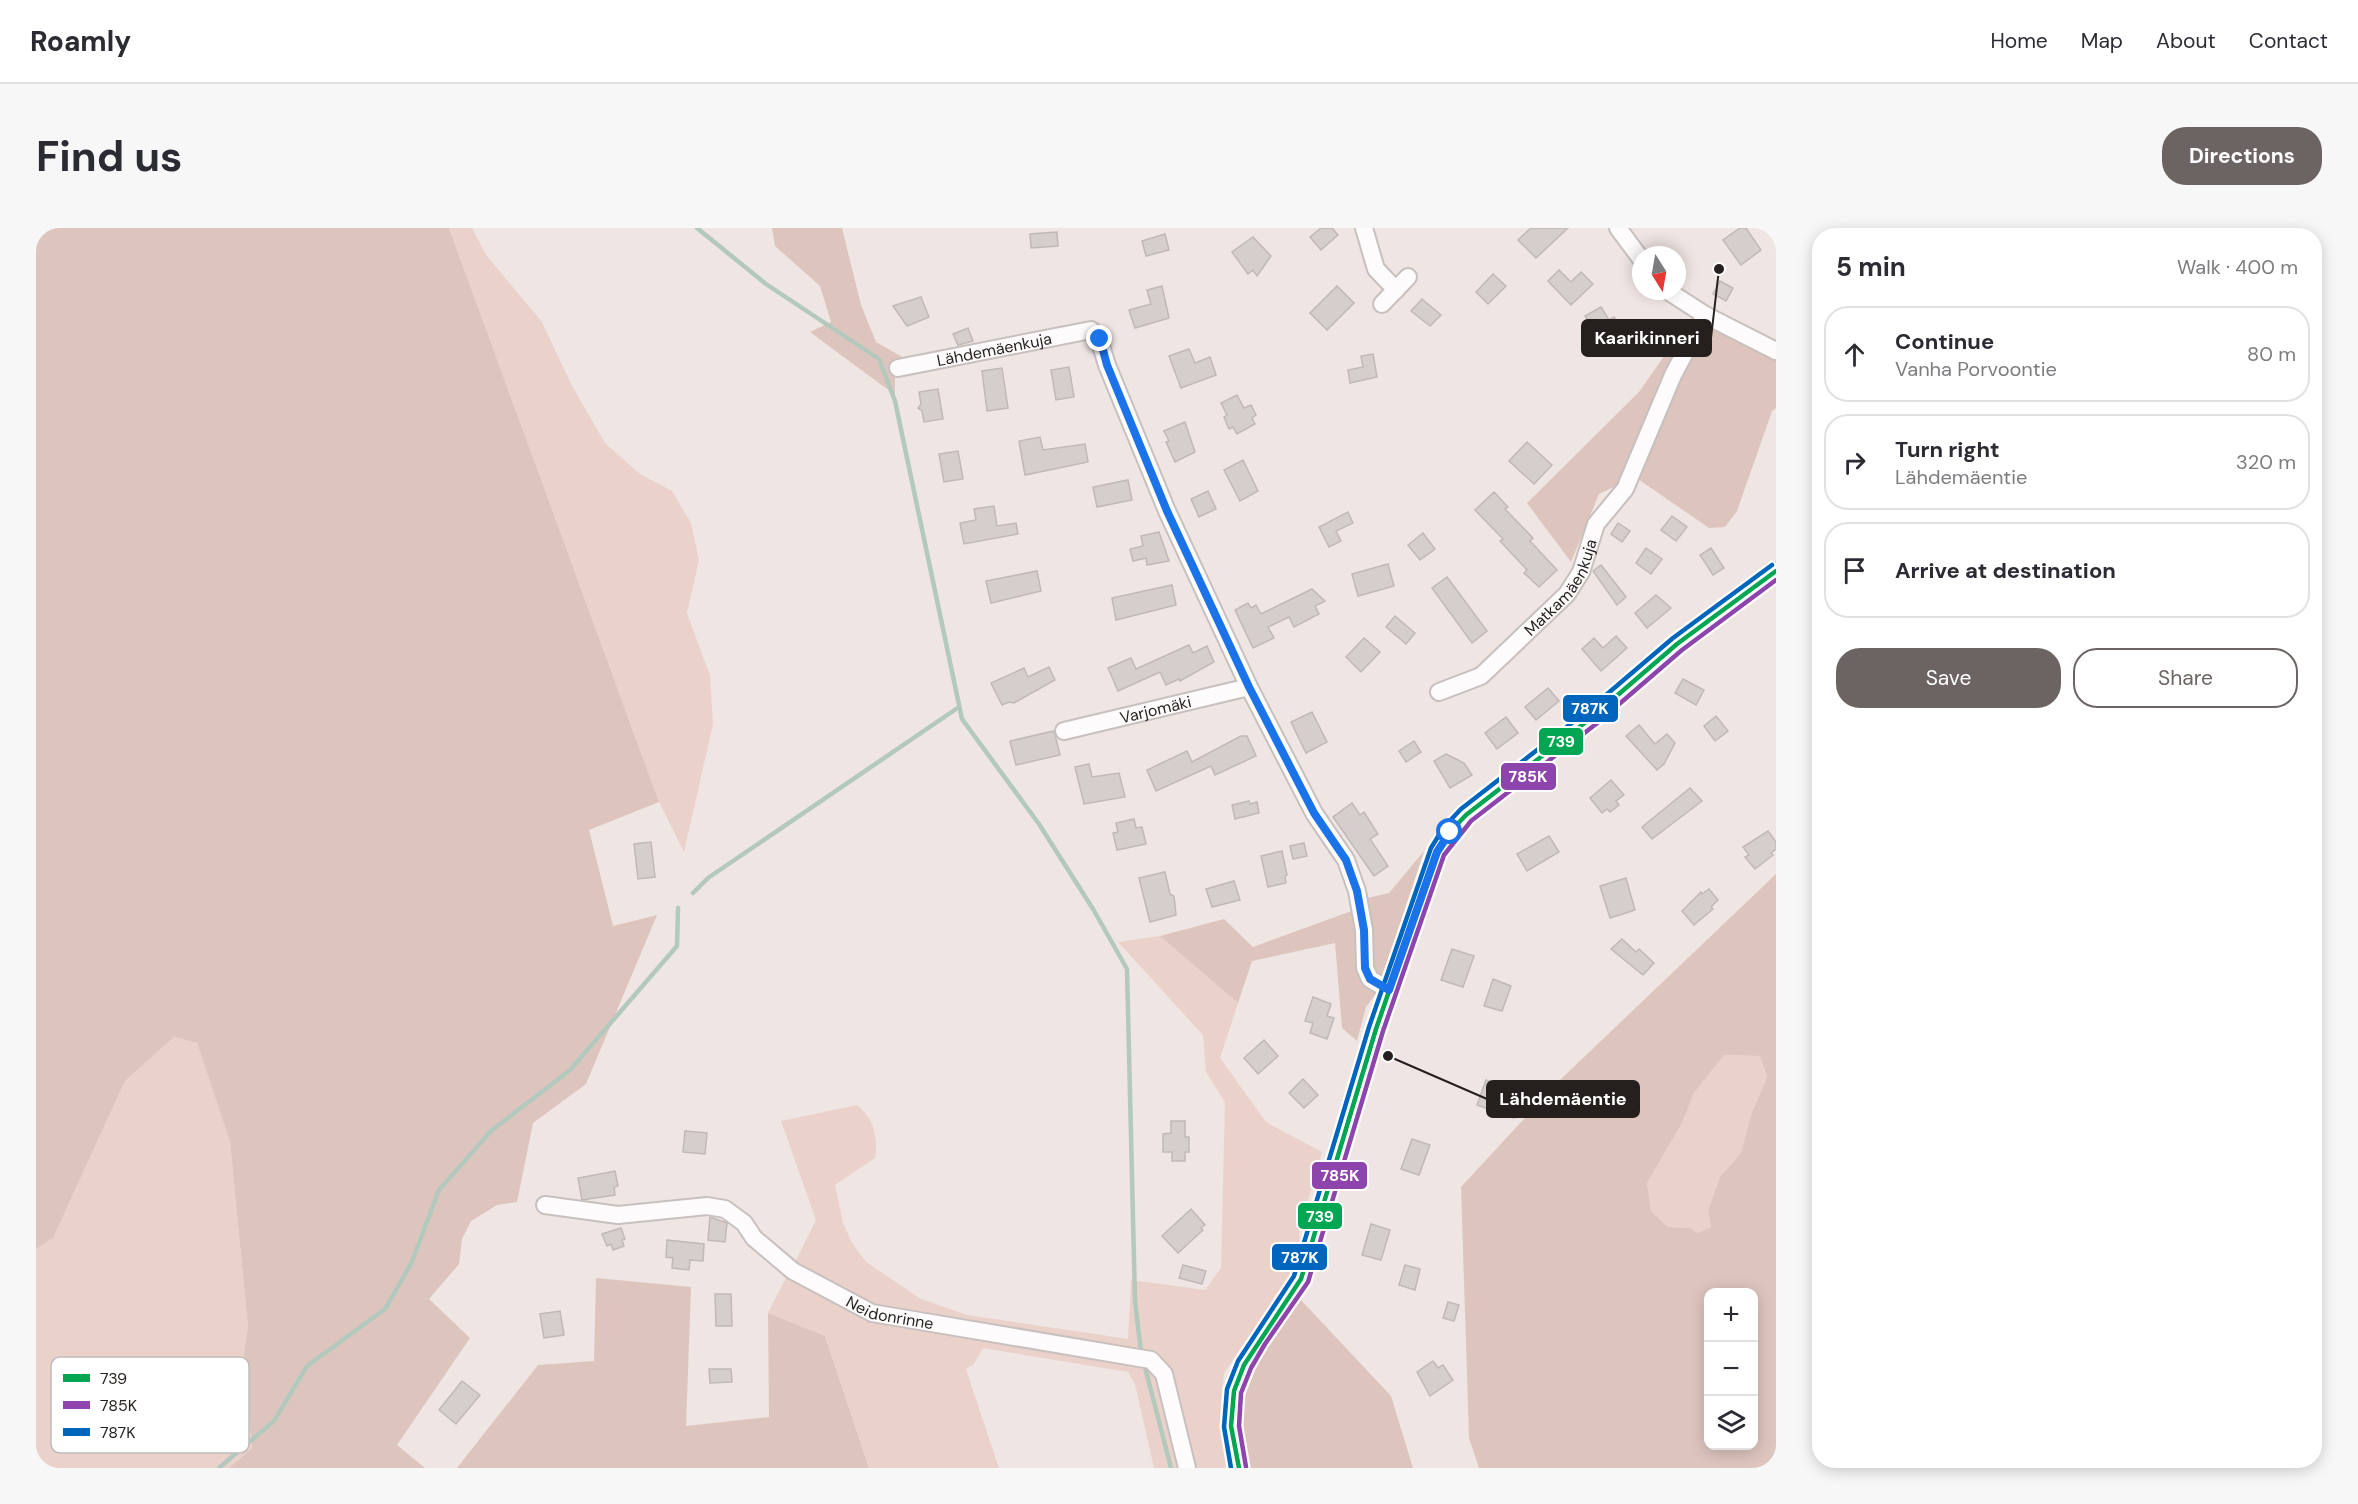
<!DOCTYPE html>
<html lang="en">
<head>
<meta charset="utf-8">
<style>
  :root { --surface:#fff; --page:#f7f7f7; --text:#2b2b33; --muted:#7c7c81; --line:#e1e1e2; --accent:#6c6462 }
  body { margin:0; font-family:"DM Sans",sans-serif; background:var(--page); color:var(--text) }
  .controls { position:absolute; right:18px; bottom:18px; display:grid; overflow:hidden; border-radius:12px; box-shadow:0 3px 15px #0003 }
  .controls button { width:54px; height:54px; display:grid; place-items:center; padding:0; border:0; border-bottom:2px solid var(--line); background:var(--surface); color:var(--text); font:30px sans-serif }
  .compass { position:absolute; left:1596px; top:18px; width:54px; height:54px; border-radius:50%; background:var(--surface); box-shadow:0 3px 15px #0003; rotate:169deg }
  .stop { position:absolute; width:18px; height:18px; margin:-14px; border:4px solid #1a73e8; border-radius:50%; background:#fff }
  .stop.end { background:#1a73e8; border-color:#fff; box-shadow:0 2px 6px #0008 }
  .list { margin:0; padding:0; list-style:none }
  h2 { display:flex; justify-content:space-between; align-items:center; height:78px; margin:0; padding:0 24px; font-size:26px }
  h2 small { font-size:20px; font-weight:400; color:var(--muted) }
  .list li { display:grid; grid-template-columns:39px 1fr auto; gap:18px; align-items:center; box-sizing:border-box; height:96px; margin:0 12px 12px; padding:0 12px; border:2px solid var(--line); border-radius:24px }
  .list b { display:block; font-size:22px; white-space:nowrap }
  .list p { margin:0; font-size:20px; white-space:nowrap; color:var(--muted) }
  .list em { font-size:20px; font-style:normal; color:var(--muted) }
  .actions { display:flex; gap:12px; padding:18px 24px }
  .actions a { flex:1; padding:14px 0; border:2px solid var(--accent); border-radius:24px; text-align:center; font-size:21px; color:var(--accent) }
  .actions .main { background:var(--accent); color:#fff }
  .icon { flex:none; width:33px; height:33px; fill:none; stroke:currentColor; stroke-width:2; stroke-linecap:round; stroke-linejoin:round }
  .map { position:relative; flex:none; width:1740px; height:1240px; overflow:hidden; border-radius:24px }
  header { display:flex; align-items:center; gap:36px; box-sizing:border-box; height:84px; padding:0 30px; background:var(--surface); border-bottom:2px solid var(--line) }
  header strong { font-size:28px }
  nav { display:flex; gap:33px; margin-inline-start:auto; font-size:21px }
  .intro { display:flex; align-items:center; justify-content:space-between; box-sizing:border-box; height:144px; padding:0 36px }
  h1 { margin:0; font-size:42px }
  .button { padding:15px 27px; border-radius:24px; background:var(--accent); color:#fff; font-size:21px; font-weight:700 }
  main { display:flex; gap:36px; padding:0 36px }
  aside { flex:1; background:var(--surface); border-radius:24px; box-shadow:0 3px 15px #0003 }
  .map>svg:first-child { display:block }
  .green { fill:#ead2cb }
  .forest { fill:#ddc5be; fill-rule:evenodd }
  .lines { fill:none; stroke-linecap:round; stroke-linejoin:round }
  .stream { stroke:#b3c9bd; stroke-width:4.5 }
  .building { fill:#d6cecb; stroke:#c0b9b7; stroke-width:1.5 }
  .minor-casing { stroke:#c8c0be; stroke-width:20 }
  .minor { stroke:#fdfbfb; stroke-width:16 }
  .bus-1-casing { stroke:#fff; stroke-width:9 }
  .bus-2-casing { stroke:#fff; stroke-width:9 }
  .bus-3-casing { stroke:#fff; stroke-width:9 }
  .bus-1 { stroke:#00a651; stroke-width:4.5 }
  .bus-2 { stroke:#8e44ad; stroke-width:4.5 }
  .bus-3 { stroke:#0065bd; stroke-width:4.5 }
  .route { stroke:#1a73e8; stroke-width:8 }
  .labels { text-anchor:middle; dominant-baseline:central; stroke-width:5; stroke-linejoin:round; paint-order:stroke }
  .street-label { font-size:16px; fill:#251f1d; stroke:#fff }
  .key { fill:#fff; stroke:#bebcbb; stroke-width:1.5 }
  .key-label { font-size:16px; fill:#251f1d }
  .leader { fill:none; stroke:#251f1d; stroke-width:2 }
  .callout-dot { fill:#251f1d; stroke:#fff; stroke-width:2 }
  .callout { fill:#251f1d; stroke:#251f1d; stroke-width:2 }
  .callout-label { font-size:18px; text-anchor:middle; font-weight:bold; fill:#fff }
  .line-badge { stroke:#fff; stroke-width:2 }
  .badge-label { font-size:16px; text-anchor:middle; font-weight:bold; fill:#fff }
</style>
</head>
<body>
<header>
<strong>Roamly</strong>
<nav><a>Home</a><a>Map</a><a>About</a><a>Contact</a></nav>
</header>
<div class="intro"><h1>Find us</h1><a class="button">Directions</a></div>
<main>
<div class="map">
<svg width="1740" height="1240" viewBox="0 0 1740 1240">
  <rect width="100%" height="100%" fill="#efe5e2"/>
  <g class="green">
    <polygon points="413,0 436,0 450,27 506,94 535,156 569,215 604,246 636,263 655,295 663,332 651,385 674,448 677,496 648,624 623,574"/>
    <path d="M1124,708L1202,775L1184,830L1230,894L1286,924L1268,987L1264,992L1263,1021L1250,1056L1188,1145L1184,1190L1195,1240H1118L1099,1156L1092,1144L947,1120L938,1136L930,1141L963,1240H833L789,1108L732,1085L752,1046L806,1079L843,1094L1092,1134L848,1084L758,1036L780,992L745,893L821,877C837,889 843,910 839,930L799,957L807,995L816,1015L830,1034L885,1071L931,1087L1092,1111L1095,1052L1169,1062L1185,1040L1189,874L1170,844L1167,807L1082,714Z"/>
    <polygon points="138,809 161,815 194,914 212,1099 207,1132 216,1220 193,1240 0,1240 0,1021 17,1010 89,853"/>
    <polygon points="1688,827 1724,828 1731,849 1715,887 1705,925 1684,949 1672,983 1675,999 1661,1005 1655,1000 1632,999 1615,983 1611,955 1646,895 1658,865"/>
  </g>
  <g class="forest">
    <polygon points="0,0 413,0 623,574 553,602 577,698 621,687 550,856 497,895 481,974 461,977 435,993 426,1011 423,1036 393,1071 434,1110 361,1217 389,1240 193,1240 216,1220 207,1132 212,1099 194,914 161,815 138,809 89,853 17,1010 0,1021"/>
    <polygon points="736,0 806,0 825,77 840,114 875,134 859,145 859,167 774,104 795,94 784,58 739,18"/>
    <polygon points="1654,91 1740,131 1740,180 1736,183 1701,283 1689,299 1673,300 1599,249 1563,266 1535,334 1491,275 1603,164"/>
    <polygon points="1388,623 1345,754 1338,749 1327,671 1353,665"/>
    <path d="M1740,646V1240H1443L1433,1210L1425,959L1525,851ZM1688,827L1724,828L1731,849L1715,887L1705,925L1684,949L1672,983L1675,999L1661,1005L1655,1000L1632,999L1615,983L1611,955L1646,895L1658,865ZM1672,1064H1718V1218H1672Z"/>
    <polygon points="1321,681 1342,763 1330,779 1321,813 1306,800 1299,715 1216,733 1202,775 1124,708 1188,691 1217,719"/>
    <polygon points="560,1050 655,1059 650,1198 733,1189 732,1085 789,1108 833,1240 421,1240 502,1137 558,1133"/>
    <path d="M1265,1072L1355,1168L1377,1240H1213C1209,1227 1204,1212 1202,1199C1196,1149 1234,1107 1265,1072Z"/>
  </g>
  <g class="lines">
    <g class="stream">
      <polyline points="661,0 730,56 843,131 859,173 926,491 1003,596 1057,681 1091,741 1099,1073 1105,1124"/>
      <polyline points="657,665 672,650 923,479"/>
      <polyline points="1108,1135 1135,1240"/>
      <polyline points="183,1240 238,1193 271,1138 349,1081 375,1036 403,962 455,903 534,842 641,718 642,680"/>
    </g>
  </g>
  <g class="building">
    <polygon points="1285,0 1296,0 1302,7 1285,22 1274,9"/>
    <polygon points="1495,0 1532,0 1500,30 1482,12"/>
    <polygon points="1704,0 1710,0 1725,22 1705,37 1687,12"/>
    <polygon points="1021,4 1022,18 995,20 994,6"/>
    <polygon points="1129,6 1133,22 1110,28 1106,13"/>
    <polygon points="1217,9 1235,28 1221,48 1217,42 1212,46 1196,24"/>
    <polygon points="1523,42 1535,54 1545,44 1557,56 1535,77 1512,53"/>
    <polygon points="1457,46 1470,58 1452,76 1440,64"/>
    <polygon points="1684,53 1697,60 1690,73 1677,66"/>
    <polygon points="1126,58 1133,90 1099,100 1093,82 1115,76 1111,62"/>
    <polygon points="1301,58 1318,75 1291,102 1274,85"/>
    <polygon points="885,69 893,89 871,98 857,78"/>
    <polygon points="1386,71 1405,87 1394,98 1375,83"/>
    <polygon points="1565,79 1573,92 1578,89 1585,100 1581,102 1590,115 1575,125 1549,88"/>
    <polygon points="932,100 937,113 922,117 917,106"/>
    <polygon points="1153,121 1159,135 1174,129 1180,147 1145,160 1133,128"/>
    <polygon points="1337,126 1341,149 1314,155 1312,142 1327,139 1325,128"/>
    <polygon points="1033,139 1038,169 1020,172 1015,142"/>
    <polygon points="966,140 972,180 951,183 946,143"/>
    <polygon points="902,161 907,191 888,194 886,183 882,180 885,176 883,164"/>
    <polygon points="1201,167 1208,180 1215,177 1220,187 1216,190 1219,196 1201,206 1197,199 1193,201 1188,189 1191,187 1185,175"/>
    <polygon points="1149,194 1159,224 1139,234 1130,214 1133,213 1128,203"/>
    <polygon points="1004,209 1007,222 1049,216 1052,234 989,247 983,213"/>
    <polygon points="1491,214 1516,237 1498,256 1473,233"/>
    <polygon points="922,223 927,251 908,254 903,226"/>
    <polygon points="1207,232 1222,263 1204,273 1188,242"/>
    <polygon points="1092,252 1096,272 1061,279 1057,259"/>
    <polygon points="1172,263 1180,281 1163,289 1155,271"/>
    <polygon points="1458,264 1472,279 1469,281 1497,310 1494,313 1521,342 1503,359 1488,345 1491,342 1464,313 1467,311 1439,282"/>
    <polygon points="958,278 961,298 980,295 982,306 928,316 924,295 940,292 938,281"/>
    <polygon points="1312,284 1317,295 1300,303 1305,313 1293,319 1283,299"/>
    <polygon points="1636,288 1651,299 1640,313 1625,302"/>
    <polygon points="1582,295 1594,303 1586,314 1575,306"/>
    <polygon points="1123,304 1133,333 1111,337 1110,330 1097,333 1094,321 1107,318 1105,308"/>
    <polygon points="1387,305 1399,321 1384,332 1372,317"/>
    <polygon points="1610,320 1626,331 1615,346 1600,335"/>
    <polygon points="1675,320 1688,340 1677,347 1664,327"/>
    <polygon points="1352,336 1358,358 1322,368 1316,346"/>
    <polygon points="1565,337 1590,369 1581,377 1557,343"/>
    <polygon points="1001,343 1005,363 955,375 950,353"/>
    <polygon points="1411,349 1451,403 1436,415 1396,360"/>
    <polygon points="1136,357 1140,377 1080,392 1076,370"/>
    <polygon points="1276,361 1289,373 1279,378 1283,386 1258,399 1253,389 1232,399 1238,410 1217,420 1199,382 1212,375 1215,380 1220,377 1225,386"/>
    <polygon points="1620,367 1635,380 1611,400 1599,385"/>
    <polygon points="1359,388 1379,405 1370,416 1350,399"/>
    <polygon points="1580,408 1591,420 1565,443 1546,421 1558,410 1567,420"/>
    <polygon points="1328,410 1344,424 1325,444 1310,429"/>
    <polygon points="1153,417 1157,425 1171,418 1178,434 1144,453 1143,451 1130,457 1124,444 1082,463 1072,440 1095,430 1100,441"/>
    <polygon points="1013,439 1019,452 978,475 973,474 966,477 955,455 988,440 992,449"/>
    <polygon points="1647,451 1668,462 1660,477 1639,465"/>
    <polygon points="1512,460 1523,473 1500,492 1489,479"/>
    <polygon points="1276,484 1291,514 1270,525 1255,494"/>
    <polygon points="1680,488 1692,503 1679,513 1668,498"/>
    <polygon points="1470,489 1482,505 1461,521 1449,505"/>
    <polygon points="1603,497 1619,516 1631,506 1639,515 1628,536 1621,542 1590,508"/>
    <polygon points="1018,503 1024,527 980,537 974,513"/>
    <polygon points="1205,508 1211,508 1220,528 1179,547 1175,538 1120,563 1111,542 1151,523 1156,534"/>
    <polygon points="1378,513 1385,524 1370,534 1363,523"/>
    <polygon points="1410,526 1428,535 1436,547 1414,560 1398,533"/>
    <polygon points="1053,536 1056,549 1083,545 1089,569 1048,576 1039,539"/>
    <polygon points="1575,552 1588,567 1580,573 1583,577 1574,584 1571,581 1566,585 1554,570"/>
    <polygon points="1654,560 1666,573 1616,611 1606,599"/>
    <polygon points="1213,573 1214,576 1221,574 1223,585 1199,591 1196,577"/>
    <polygon points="1316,575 1324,587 1328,584 1342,606 1334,611 1352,638 1338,648 1297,589"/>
    <polygon points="1098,591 1100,600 1106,599 1110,616 1081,622 1077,605 1082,604 1080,595"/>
    <polygon points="1732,603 1740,614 1740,621 1735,625 1737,627 1719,641 1709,629 1713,627 1707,619"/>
    <polygon points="1513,608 1523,624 1491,643 1481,626"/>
    <polygon points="615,614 619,649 602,651 598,616"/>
    <polygon points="1268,615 1271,628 1257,631 1254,618"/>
    <polygon points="1246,623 1251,647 1249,648 1250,655 1232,659 1225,628"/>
    <polygon points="1129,644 1134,666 1138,668 1140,687 1114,694 1103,650"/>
    <polygon points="1590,650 1599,682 1574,690 1564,658"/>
    <polygon points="1198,653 1204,672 1176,679 1170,661"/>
    <polygon points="1673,661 1682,672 1675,679 1677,681 1658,697 1646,683 1665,664 1666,666"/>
    <polygon points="1586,711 1600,724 1603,721 1618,735 1607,747 1575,721"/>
    <polygon points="1416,721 1438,728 1427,759 1405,752"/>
    <polygon points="1457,751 1475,758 1466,783 1448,778"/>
    <polygon points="1277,769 1295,776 1291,788 1298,790 1291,811 1274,805 1277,795 1269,793"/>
    <polygon points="1228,812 1242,828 1222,846 1208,830"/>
    <polygon points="1267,851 1282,867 1268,880 1253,865"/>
    <polygon points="1450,852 1487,866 1478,890 1441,877"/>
    <polygon points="1135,893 1149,893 1149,909 1153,909 1153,924 1149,924 1149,933 1136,933 1136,924 1127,924 1127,906 1135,905"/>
    <polygon points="649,903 671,905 669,926 647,924"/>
    <polygon points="1376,911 1394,917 1383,947 1365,941"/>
    <polygon points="579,943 582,958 578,959 579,967 546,972 542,950"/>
    <polygon points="1155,981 1169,997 1165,1000 1167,1002 1142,1025 1126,1008"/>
    <polygon points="674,989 691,995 689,1014 672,1012"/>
    <polygon points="1335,996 1354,1002 1345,1032 1326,1027"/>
    <polygon points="585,1000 589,1011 586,1012 588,1018 577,1022 575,1016 571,1018 566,1006"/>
    <polygon points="631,1012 668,1016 667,1033 654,1032 653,1042 636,1040 637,1030 630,1029"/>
    <polygon points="1147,1037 1170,1043 1166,1056 1143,1050"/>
    <polygon points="1369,1037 1384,1041 1379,1062 1363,1057"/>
    <polygon points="679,1066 695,1066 696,1098 680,1098"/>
    <polygon points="1412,1074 1423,1077 1418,1093 1407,1090"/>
    <polygon points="524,1083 528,1107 508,1110 504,1086"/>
    <polygon points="1397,1133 1402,1140 1407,1137 1417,1152 1394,1168 1381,1144"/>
    <polygon points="673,1141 695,1141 696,1154 674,1155"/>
    <polygon points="426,1153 444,1167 420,1196 403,1182"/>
  </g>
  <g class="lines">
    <defs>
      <g id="minor">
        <polyline points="1328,0 1340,41 1360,62"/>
        <polyline points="1582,0 1605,31"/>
        <polyline points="1632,63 1669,87 1740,123"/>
        <polyline points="1346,76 1372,49"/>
        <path id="s1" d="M862,140L1055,102L1063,111L1071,137L1131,283L1213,459L1278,585L1310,632L1321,663L1328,702L1329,740L1334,751L1353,762"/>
        <path id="s2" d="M1403,464L1445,448L1531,366L1545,344L1560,296L1589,261L1637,147L1669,87"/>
        <path id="s3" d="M1028,503L1213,459"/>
        <path id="s4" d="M509,977L582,987L671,978L689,981L708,995L718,1010L757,1043L836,1085L1115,1132L1128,1146L1151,1240"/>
        <polyline points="1203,1240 1195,1198 1198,1163 1208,1137 1223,1112 1265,1051 1340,801 1401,624 1414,604 1430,587 1555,490 1641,416 1740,343"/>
      </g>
    </defs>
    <use href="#minor" class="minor-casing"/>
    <use href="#minor" class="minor"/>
    <defs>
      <polyline id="bus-1" points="1203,1240 1195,1198 1198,1163 1208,1137 1265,1051 1340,801 1401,624 1414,604 1430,587 1555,490 1641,416 1740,343"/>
      <polyline id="bus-2" points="1210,1239 1203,1198 1205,1165 1215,1140 1229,1116 1272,1054 1347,803 1408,627 1435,593 1560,496 1646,422 1740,352"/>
      <polyline id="bus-3" points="1195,1240 1188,1199 1191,1161 1202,1133 1258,1048 1333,799 1395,620 1408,599 1425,581 1550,484 1637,410 1736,337"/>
    </defs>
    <use href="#bus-1" class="bus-1-casing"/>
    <use href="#bus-2" class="bus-2-casing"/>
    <use href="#bus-3" class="bus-3-casing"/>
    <use href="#bus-1" class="bus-1"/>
    <use href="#bus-2" class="bus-2"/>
    <use href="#bus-3" class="bus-3"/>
  </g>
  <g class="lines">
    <polyline class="route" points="1064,111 1071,137 1131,283 1213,459 1278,585 1310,632 1321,663 1328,702 1329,740 1334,751 1353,762 1401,624 1414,604"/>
  </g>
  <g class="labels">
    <g class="street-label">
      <text stroke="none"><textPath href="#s1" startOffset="98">Lähdemäenkuja</textPath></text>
      <text stroke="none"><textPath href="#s2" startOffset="166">Matkamäenkuja</textPath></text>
      <text stroke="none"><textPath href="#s3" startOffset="94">Varjomäki</textPath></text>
      <text stroke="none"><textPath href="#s4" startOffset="381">Neidonrinne</textPath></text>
    </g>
  </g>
  <rect x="15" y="1129" width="198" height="96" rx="9" class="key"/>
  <rect x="27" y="1146" width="27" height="8" fill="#00a651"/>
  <rect x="27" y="1173" width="27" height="8" fill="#8e44ad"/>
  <rect x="27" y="1200" width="27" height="8" fill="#0065bd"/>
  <g class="key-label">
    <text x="64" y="1156">739</text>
    <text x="64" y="1183">785K</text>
    <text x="64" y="1210">787K</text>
  </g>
  <path class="leader" d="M1683 41L1675 110M1352 828L1451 871"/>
  <g class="callout-dot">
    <circle cx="1683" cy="41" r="6"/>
    <circle cx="1352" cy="828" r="6"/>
  </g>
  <g class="callout">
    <rect x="1546" y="92" width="129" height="36" rx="6"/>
    <rect x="1451" y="853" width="152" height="36" rx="6"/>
  </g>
  <g class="callout-label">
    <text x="1611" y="116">Kaarikinneri</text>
    <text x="1527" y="877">Lähdemäentie</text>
  </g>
  <g class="line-badge">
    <rect x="1526" y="466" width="57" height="29" rx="6" fill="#0065bd"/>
    <rect x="1502" y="499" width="46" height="29" rx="6" fill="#00a651"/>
    <rect x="1464" y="534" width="57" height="29" rx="6" fill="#8e44ad"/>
    <rect x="1275" y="933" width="57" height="29" rx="6" fill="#8e44ad"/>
    <rect x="1261" y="974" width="46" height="28" rx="6" fill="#00a651"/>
    <rect x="1235" y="1015" width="57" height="28" rx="6" fill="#0065bd"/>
  </g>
  <g class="badge-label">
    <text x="1554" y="486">787K</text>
    <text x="1525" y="519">739</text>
    <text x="1492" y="554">785K</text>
    <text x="1304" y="953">785K</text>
    <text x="1284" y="994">739</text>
    <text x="1264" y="1035">787K</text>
  </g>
</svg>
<div class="controls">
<button>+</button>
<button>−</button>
<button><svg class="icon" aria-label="layers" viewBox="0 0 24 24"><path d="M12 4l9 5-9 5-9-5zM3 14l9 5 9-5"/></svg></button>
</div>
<svg class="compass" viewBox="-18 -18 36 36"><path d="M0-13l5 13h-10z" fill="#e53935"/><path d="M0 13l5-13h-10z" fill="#7c7c81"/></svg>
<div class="stop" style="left:1414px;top:604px"></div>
<div class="stop end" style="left:1064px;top:111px"></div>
</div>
<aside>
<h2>5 min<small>Walk · 400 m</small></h2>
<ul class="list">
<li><svg class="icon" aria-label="ahead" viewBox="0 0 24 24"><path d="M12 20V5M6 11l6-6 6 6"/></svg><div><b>Continue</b><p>Vanha Porvoontie</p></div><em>80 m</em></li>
<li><svg class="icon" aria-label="right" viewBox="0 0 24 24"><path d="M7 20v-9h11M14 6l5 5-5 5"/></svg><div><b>Turn right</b><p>Lähdemäentie</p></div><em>320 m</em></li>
<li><svg class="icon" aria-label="arrive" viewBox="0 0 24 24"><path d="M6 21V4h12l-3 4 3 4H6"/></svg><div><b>Arrive at destination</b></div></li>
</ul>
<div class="actions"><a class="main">Save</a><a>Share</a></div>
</aside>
</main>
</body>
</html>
